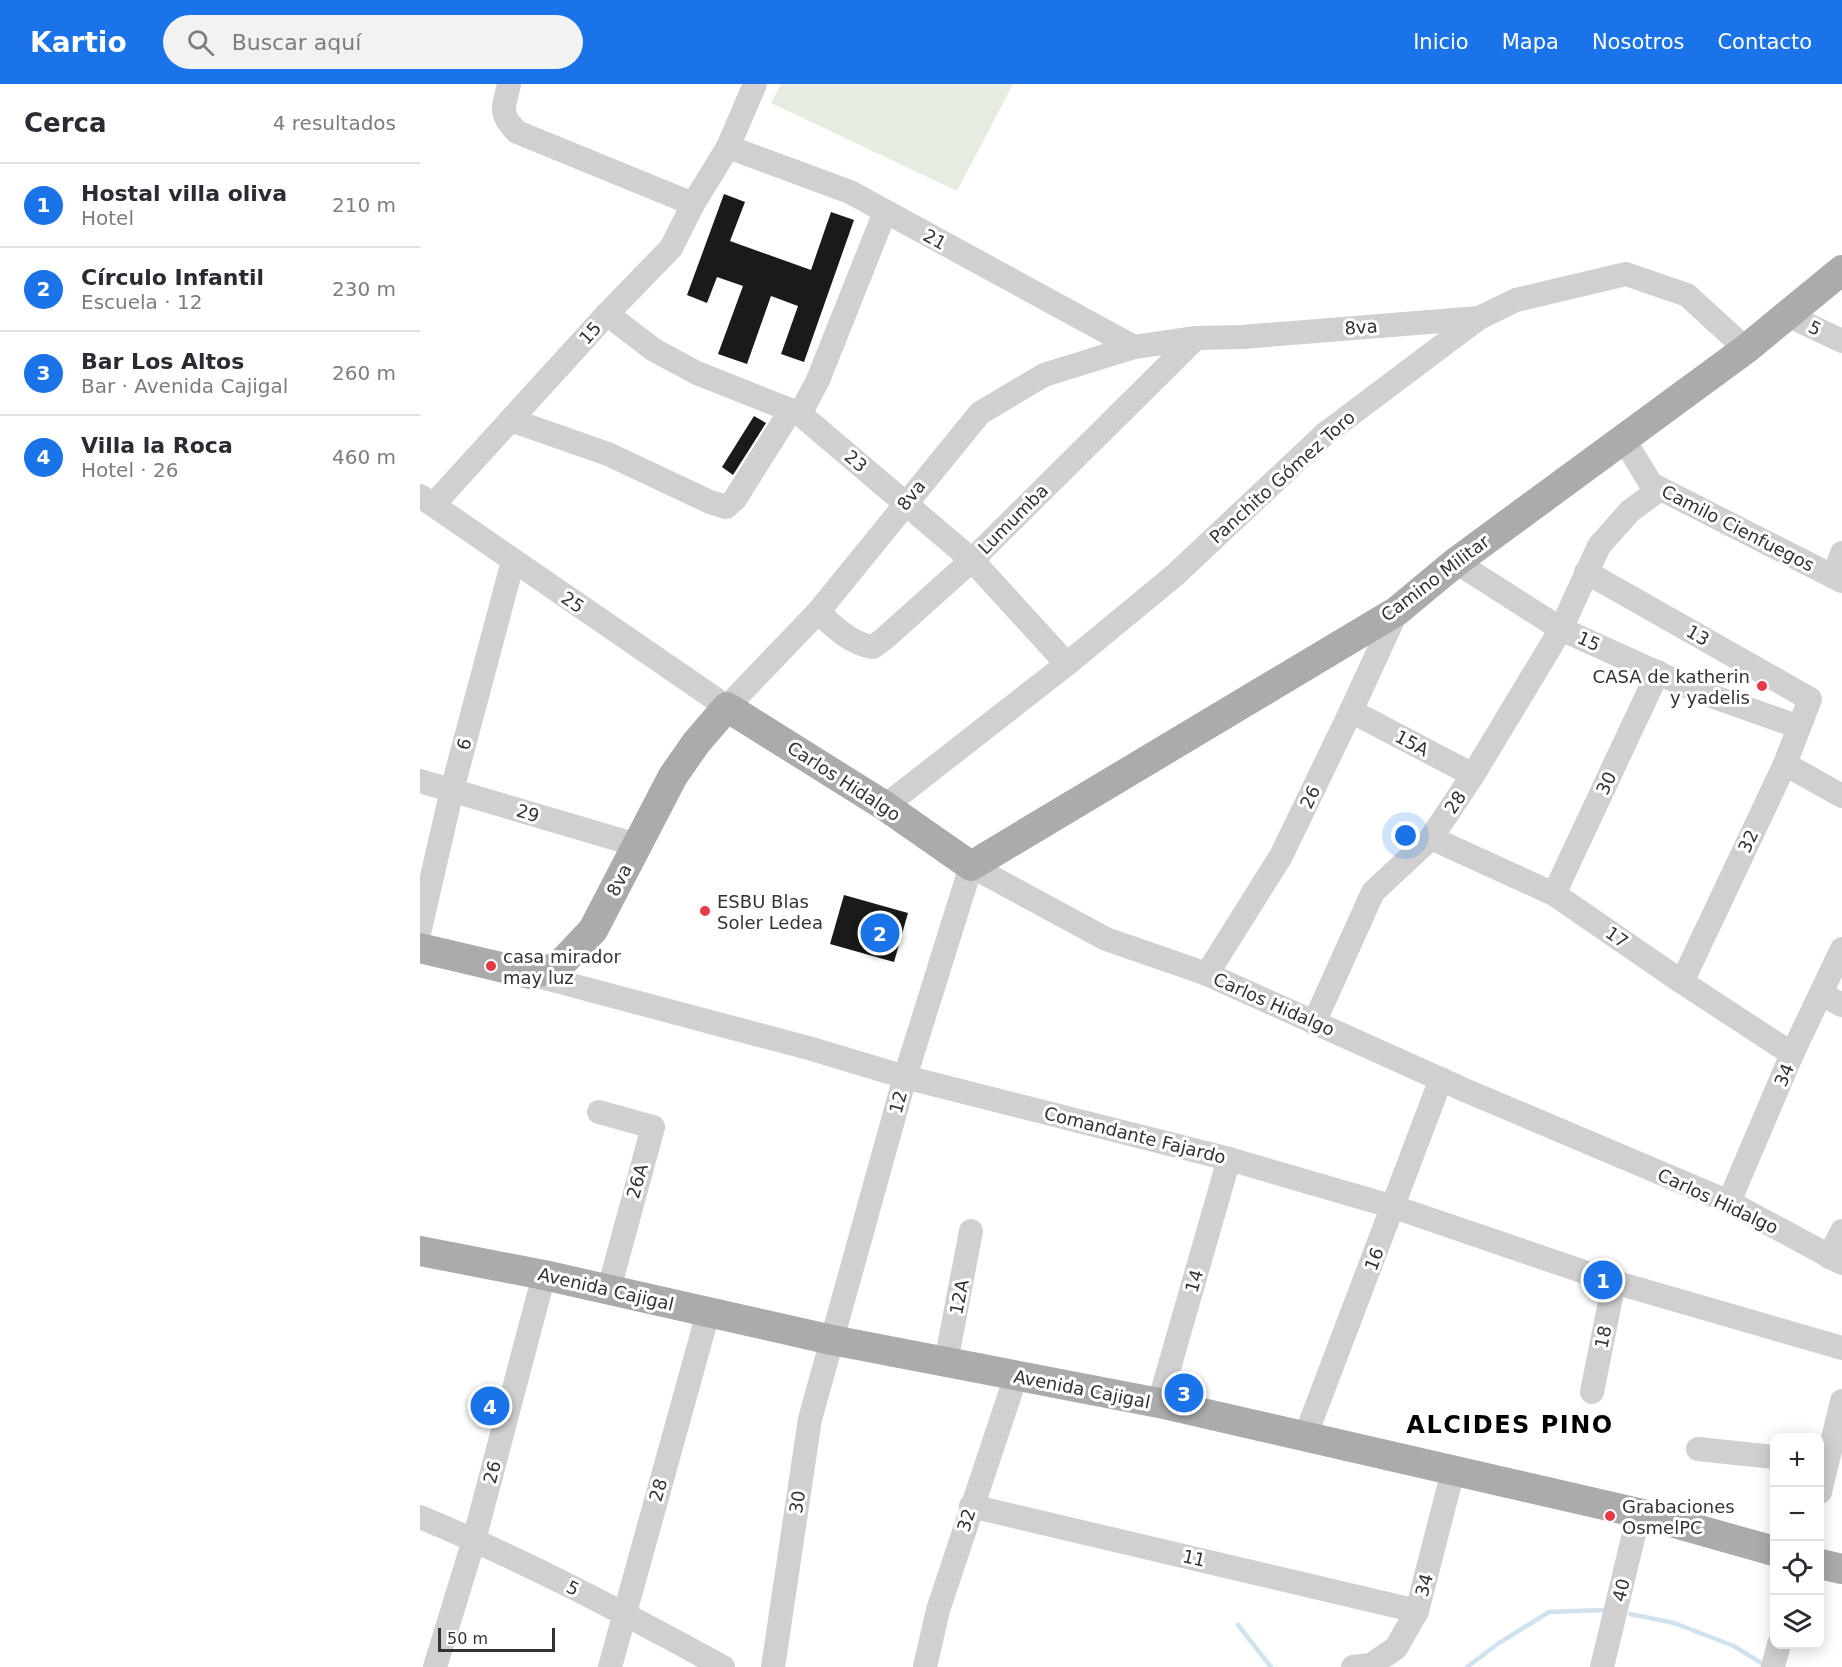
<!DOCTYPE html>
<html lang="es">
<head>
<meta charset="utf-8">
<style>
  :root { --surface:#fff; --page:#f2f2f3; --text:#2b2b33; --muted:#7c7c81; --line:#e1e1e2; --accent:#1a73e8 }
  body { margin:0; font-family:"DejaVu Sans",sans-serif; background:var(--page); color:var(--text) }
  .controls { position:absolute; right:18px; bottom:18px; display:grid; overflow:hidden; border-radius:12px; box-shadow:0 3px 15px #0003 }
  .controls button { width:54px; height:54px; display:grid; place-items:center; padding:0; border:0; border-bottom:2px solid var(--line); background:var(--surface); color:var(--text); font:30px sans-serif }
  .scale { position:absolute; left:18px; bottom:15px; width:117px; box-sizing:border-box; padding-left:6px; border:3px solid #333; border-top:0; font-size:16px; line-height:21px; white-space:nowrap; color:#333; -webkit-text-stroke:4px #fff; paint-order:stroke }
  .you { position:absolute; left:986px; top:752px; width:21px; height:21px; margin:-15px; border:4px solid #fff; border-radius:50%; background:#1a73e8; box-shadow:0 0 0 9px #1a73e833 }
  .badge { display:grid; place-items:center; width:39px; height:39px; border-radius:50%; background:var(--accent); color:#fff; font-size:20px; font-weight:700 }
  .pin { position:absolute; translate:-50% -50%; border:3px solid #fff; box-shadow:0 2px 6px #0006 }
  .list { margin:0; padding:0; list-style:none }
  h2 { display:flex; justify-content:space-between; align-items:center; height:78px; margin:0; padding:0 24px; font-size:26px }
  h2 small { font-size:20px; font-weight:400; color:var(--muted) }
  .list li { display:grid; grid-template-columns:39px 1fr auto; gap:18px; align-items:center; box-sizing:border-box; height:84px; padding:0 24px; border-top:2px solid var(--line) }
  .list b { display:block; font-size:22px; white-space:nowrap }
  .list p { margin:0; font-size:20px; white-space:nowrap; color:var(--muted) }
  .list em { font-size:20px; font-style:normal; color:var(--muted) }
  .icon { flex:none; width:33px; height:33px; fill:none; stroke:currentColor; stroke-width:2; stroke-linecap:round; stroke-linejoin:round }
  .map { position:relative; flex:none; width:1422px; height:1583px; overflow:hidden }
  header { display:flex; align-items:center; gap:36px; box-sizing:border-box; height:84px; padding:0 30px; background:var(--accent); color:#fff }
  header strong { font-size:28px }
  nav { display:flex; gap:33px; margin-inline-start:auto; font-size:21px }
  .search { width:420px; height:54px; background:var(--page); display:flex; align-items:center; gap:15px; box-sizing:border-box; padding:0 21px; border-radius:33px; color:var(--muted); font-size:22px }
  main { display:flex }
  aside { flex:1; background:var(--surface) }
  .map>svg:first-child { display:block }
  .green { fill:#e6ecdf }
  .lines { fill:none; stroke-linecap:round; stroke-linejoin:round }
  .stream { stroke:#cfe2ee; stroke-width:4.5 }
  .building { fill:#1a1a1a }
  .minor { stroke:#d0d0d0; stroke-width:24 }
  .major { stroke:#ababab; stroke-width:30 }
  .poi-dot { fill:#e63946; stroke:#fff; stroke-width:2 }
  .labels { text-anchor:middle; dominant-baseline:central; stroke-width:6; stroke-linejoin:round; paint-order:stroke }
  .street-label { font-size:18px; fill:#333; stroke:#fff }
  .poi-label { font-size:18px; fill:#333; stroke:#fff; text-anchor:start }
  .district-label { font-size:24px; font-weight:bold; letter-spacing:1.5px; fill:#000; stroke:#fff }
</style>
</head>
<body>
<header>
<strong>Kartio</strong>
<div class="search"><svg class="icon" aria-label="search" viewBox="0 0 24 24"><circle cx="10" cy="10" r="6"/><path d="M15 15l6 6"/></svg>Buscar aquí</div>
<nav><a>Inicio</a><a>Mapa</a><a>Nosotros</a><a>Contacto</a></nav>
</header>
<main>
<aside>
<h2>Cerca<small>4 resultados</small></h2>
<ul class="list">
<li><span class="badge">1</span><div><b>Hostal villa oliva</b><p>Hotel</p></div><em>210 m</em></li>
<li><span class="badge">2</span><div><b>Círculo Infantil</b><p>Escuela · 12</p></div><em>230 m</em></li>
<li><span class="badge">3</span><div><b>Bar Los Altos</b><p>Bar · Avenida Cajigal</p></div><em>260 m</em></li>
<li><span class="badge">4</span><div><b>Villa la Roca</b><p>Hotel · 26</p></div><em>460 m</em></li>
</ul>
</aside>
<div class="map">
<svg width="1422" height="1583" viewBox="0 0 1422 1583">
  <rect width="100%" height="100%" fill="#fff"/>
  <polygon class="green" points="361,0 593,0 537,107 351,19"/>
  <g class="lines">
    <g class="stream">
      <polyline points="1210,1530 1254,1539 1314,1562 1346,1582"/>
      <polyline points="818,1541 851,1583"/>
      <polyline points="1047,1583 1079,1559 1129,1528 1184,1526"/>
    </g>
  </g>
  <g class="building">
    <polygon points="304,110 325,118 310,157 391,186 411,128 434,136 384,278 361,270 378,222 351,212 327,280 298,270 323,202 297,193 287,219 267,211"/>
    <polygon points="334,332 346,339 313,391 302,383"/>
    <polygon points="424,811 488,829 474,878 410,860"/>
  </g>
  <g class="lines">
    <g class="minor">
      <path d="M89,0C84,24 78,29 97,48L273,120"/>
      <polyline points="308,63 430,108 714,263"/>
      <polyline points="187,230 234,266 277,289 380,330 552,476 647,580"/>
      <polyline points="1367,231 1422,257"/>
      <polyline points="380,330 398,296 465,128"/>
      <polyline points="91,336 188,370 290,418 306,423 315,415 371,326"/>
      <polyline points="1203,354 1231,400 1422,497"/>
      <polyline points="0,412 307,623 398,528 560,329 624,291 714,263 776,254 822,253 1059,234"/>
      <polyline points="13,421 187,230 251,164 273,120 308,63 335,0"/>
      <polyline points="1036,478 1141,545 1280,608 1379,643"/>
      <polyline points="1166,488 1390,615 1365,680 1262,898"/>
      <polyline points="1414,492 1422,469"/>
      <path d="M398,528C413,542 431,560 453,563L465,554L552,476L776,254"/>
      <polyline points="931,627 1053,691"/>
      <polyline points="1365,680 1422,712"/>
      <polyline points="0,697 217,761"/>
      <polyline points="465,722 647,580 755,491 906,349 1059,234 1096,216 1206,190 1267,211 1326,265"/>
      <polyline points="1011,754 1134,810 1262,898 1372,970"/>
      <polyline points="1134,810 1238,588"/>
      <polyline points="0,845 32,706 93,477"/>
      <polyline points="110,890 392,965 485,993 809,1075 974,1123 1194,1198 1422,1264"/>
      <polyline points="787,890 861,772 931,627 977,527"/>
      <polyline points="1401,910 1422,921"/>
      <polyline points="894,939 953,808 1011,754 1053,691 1141,545 1179,462 1210,427 1240,405"/>
      <polyline points="179,1028 233,1043 189,1205"/>
      <polyline points="1309,1118 1372,970 1422,865"/>
      <polyline points="1409,1173 1422,1147"/>
      <polyline points="526,1278 551,1147"/>
      <polyline points="1172,1308 1194,1198"/>
      <polyline points="739,1319 809,1075"/>
      <polyline points="885,1353 1021,995"/>
      <polyline points="1278,1365 1354,1373"/>
      <polyline points="1400,1408 1422,1317"/>
      <polyline points="551,1422 997,1527"/>
      <path d="M0,1433C104,1476 204,1529 303,1583"/>
      <polyline points="15,1583 54,1456 124,1191"/>
      <polyline points="190,1583 288,1229"/>
      <polyline points="353,1583 390,1335 485,993 551,782 686,855 787,890 1040,1004 1309,1118 1422,1179"/>
      <polyline points="505,1583 518,1526 596,1292"/>
      <polyline points="933,1583 951,1581 976,1564 997,1527 1033,1387"/>
      <polyline points="1182,1583 1219,1429"/>
      <polyline points="1353,1583 1359,1560"/>
    </g>
    <g class="major">
      <polyline points="0,864 110,890 138,883 173,846 253,692 276,659 307,623 465,722 551,782 977,527 1036,478 1326,265 1422,186"/>
      <polyline points="0,1167 124,1191 412,1256 739,1319 1219,1429 1354,1467"/>
      <polyline points="1400,1480 1422,1485"/>
    </g>
  </g>
  <g class="poi-dot">
    <circle cx="1342" cy="602" r="6"/>
    <circle cx="285" cy="827" r="6"/>
    <circle cx="71" cy="882" r="6"/>
    <circle cx="1190" cy="1432" r="6"/>
  </g>
  <g class="labels">
    <g class="street-label">
      <text transform="translate(515 155) rotate(29)">21</text>
      <text transform="translate(941 243) rotate(-4)">8va</text>
      <text transform="translate(1395 244) rotate(26)">5</text>
      <text transform="translate(170 249) rotate(-48)">15</text>
      <text transform="translate(436 377) rotate(40)">23</text>
      <text transform="translate(862 393) rotate(-42)">Panchito Gómez Toro</text>
      <text transform="translate(491 411) rotate(-51)">8va</text>
      <text transform="translate(593 435) rotate(-45)">Lumumba</text>
      <text transform="translate(1318 444) rotate(27)">Camilo Cienfuegos</text>
      <text transform="translate(1015 494) rotate(-37)">Camino Militar</text>
      <text transform="translate(153 518) rotate(34)">25</text>
      <text transform="translate(1278 551) rotate(30)">13</text>
      <text transform="translate(1169 557) rotate(24)">15</text>
      <text transform="translate(992 659) rotate(28)">15A</text>
      <text transform="translate(44 660) rotate(-75)">6</text>
      <text transform="translate(424 697) rotate(33)">Carlos Hidalgo</text>
      <text transform="translate(1186 699) rotate(-65)">30</text>
      <text transform="translate(890 713) rotate(-64)">26</text>
      <text transform="translate(1035 718) rotate(-56)">28</text>
      <text transform="translate(108 729) rotate(17)">29</text>
      <text transform="translate(1328 757) rotate(-65)">32</text>
      <text transform="translate(199 796) rotate(-63)">8va</text>
      <text transform="translate(1197 853) rotate(35)">17</text>
      <text transform="translate(854 920) rotate(24)">Carlos Hidalgo</text>
      <text transform="translate(1364 991) rotate(-67)">34</text>
      <text transform="translate(478 1018) rotate(-75)">12</text>
      <text transform="translate(715 1051) rotate(14)">Comandante Fajardo</text>
      <text transform="translate(217 1097) rotate(-74)">26A</text>
      <text transform="translate(1298 1117) rotate(25)">Carlos Hidalgo</text>
      <text transform="translate(954 1175) rotate(-69)">16</text>
      <text transform="translate(774 1197) rotate(-74)">14</text>
      <text transform="translate(186 1205) rotate(13)">Avenida Cajigal</text>
      <text transform="translate(539 1213) rotate(-79)">12A</text>
      <text transform="translate(1183 1253) rotate(-78)">18</text>
      <text transform="translate(662 1305) rotate(11)">Avenida Cajigal</text>
      <text transform="translate(72 1388) rotate(-75)">26</text>
      <text transform="translate(238 1406) rotate(-74)">28</text>
      <text transform="translate(377 1418) rotate(-81)">30</text>
      <text transform="translate(546 1436) rotate(-72)">32</text>
      <text transform="translate(774 1474) rotate(13)">11</text>
      <text transform="translate(1004 1501) rotate(-75)">34</text>
      <text transform="translate(153 1504) rotate(26)">5</text>
      <text transform="translate(1201 1506) rotate(-76)">40</text>
    </g>
    <g class="poi-label">
      <text x="1330" y="592" text-anchor="end">CASA de katherin<tspan x="1330" dy="21">y yadelis</tspan></text>
      <text x="297" y="817">ESBU Blas<tspan x="297" dy="21">Soler Ledea</tspan></text>
      <text x="83" y="872">casa mirador<tspan x="83" dy="21">may luz</tspan></text>
      <text x="1202" y="1422">Grabaciones<tspan x="1202" dy="21">OsmelPC</tspan></text>
    </g>
    <g class="district-label">
      <text x="1090" y="1341">ALCIDES PINO</text>
    </g>
  </g>
</svg>
<div class="controls">
<button>+</button>
<button>−</button>
<button><svg class="icon" aria-label="locate" viewBox="0 0 24 24"><circle cx="12" cy="12" r="6"/><path d="M12 2v4M12 18v4M2 12h4M18 12h4"/></svg></button>
<button><svg class="icon" aria-label="layers" viewBox="0 0 24 24"><path d="M12 4l9 5-9 5-9-5zM3 14l9 5 9-5"/></svg></button>
</div>
<div class="scale">50 m</div>
<div class="you"></div>
<div class="pin badge" style="left:1183px;top:1196px">1</div>
<div class="pin badge" style="left:460px;top:849px">2</div>
<div class="pin badge" style="left:764px;top:1309px">3</div>
<div class="pin badge" style="left:70px;top:1322px">4</div>
</div>
</main>
</body>
</html>
